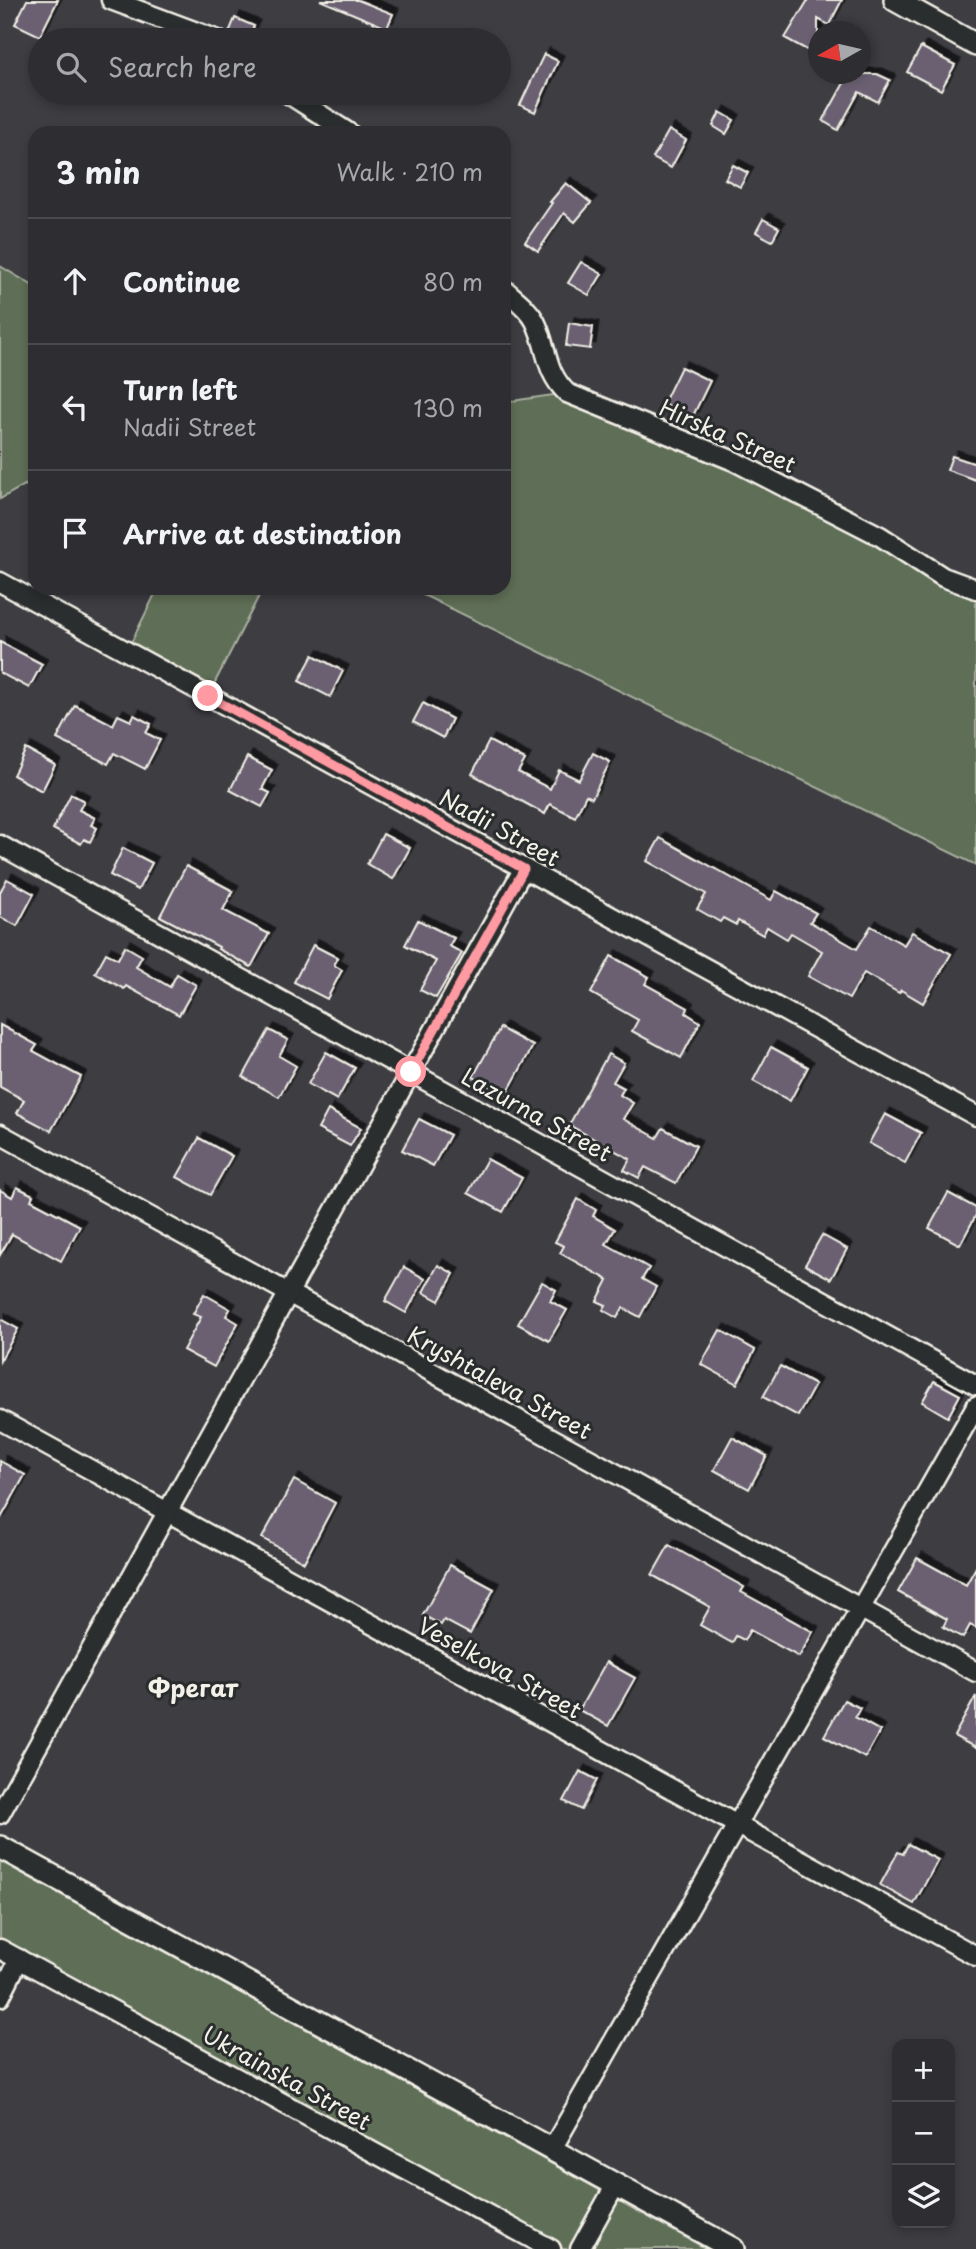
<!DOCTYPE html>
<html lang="en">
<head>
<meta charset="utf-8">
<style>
  :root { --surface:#2e2e32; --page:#36363a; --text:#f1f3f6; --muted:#a7a8ac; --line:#494a4d }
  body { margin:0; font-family:"Playpen Sans",sans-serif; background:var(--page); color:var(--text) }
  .controls { position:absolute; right:21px; bottom:21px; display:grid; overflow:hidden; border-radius:14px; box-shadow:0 4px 10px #0003 }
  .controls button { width:63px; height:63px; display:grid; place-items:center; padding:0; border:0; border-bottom:2px solid var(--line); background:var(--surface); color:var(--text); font:35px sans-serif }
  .compass { position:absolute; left:808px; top:21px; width:63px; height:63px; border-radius:50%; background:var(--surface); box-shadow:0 4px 10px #0003; rotate:262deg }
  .stop { position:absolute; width:21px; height:21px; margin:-16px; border:5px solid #ff9aa2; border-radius:50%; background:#fff }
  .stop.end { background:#ff9aa2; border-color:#fff; box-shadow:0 2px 7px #0008 }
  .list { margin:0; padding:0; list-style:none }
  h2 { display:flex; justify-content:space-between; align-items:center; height:91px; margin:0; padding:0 28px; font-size:30px }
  h2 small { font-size:23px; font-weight:400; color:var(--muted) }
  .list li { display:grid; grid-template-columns:46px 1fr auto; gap:21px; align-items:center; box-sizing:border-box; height:126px; padding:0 28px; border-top:2px solid var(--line) }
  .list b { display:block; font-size:26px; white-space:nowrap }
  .list p { margin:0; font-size:23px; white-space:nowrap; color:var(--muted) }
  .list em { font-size:23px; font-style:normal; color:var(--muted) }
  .icon { flex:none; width:38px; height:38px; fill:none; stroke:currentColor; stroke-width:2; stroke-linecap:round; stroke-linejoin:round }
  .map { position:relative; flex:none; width:976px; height:2249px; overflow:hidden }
  .search { position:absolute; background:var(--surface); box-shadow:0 4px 10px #0003; left:28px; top:28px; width:483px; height:77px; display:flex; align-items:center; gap:18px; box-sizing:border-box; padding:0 24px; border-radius:38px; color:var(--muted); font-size:26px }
  .panel { position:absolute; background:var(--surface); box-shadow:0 4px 10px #0003; left:28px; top:126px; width:483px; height:469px; border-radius:21px }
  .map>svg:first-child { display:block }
  .green { fill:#5e6e57; stroke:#a9b0a0; stroke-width:2 }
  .building { fill:#6a6172; stroke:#f4f1e8; stroke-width:2; filter:url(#shadow) }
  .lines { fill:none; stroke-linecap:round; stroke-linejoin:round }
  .minor-casing { stroke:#f4f1e8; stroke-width:23 }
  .tertiary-casing { stroke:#f4f1e8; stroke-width:26 }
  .minor { stroke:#2a2d2e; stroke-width:18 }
  .tertiary { stroke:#2a2d2e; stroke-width:21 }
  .route { stroke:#ff9aa2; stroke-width:9 }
  .labels { text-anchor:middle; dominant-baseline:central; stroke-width:6; stroke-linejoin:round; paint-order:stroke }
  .street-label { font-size:23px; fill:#f4f1e8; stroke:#2a2d2e }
  .neighbourhood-label { font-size:24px; font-weight:bold; fill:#f4f1e8; stroke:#2a2d2e }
</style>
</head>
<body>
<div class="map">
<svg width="976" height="2249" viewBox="0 0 976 2249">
  <defs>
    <filter id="shadow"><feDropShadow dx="5.5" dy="-5.5" stdDeviation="0" flood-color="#0009"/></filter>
  </defs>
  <rect width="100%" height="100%" fill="#3d3d42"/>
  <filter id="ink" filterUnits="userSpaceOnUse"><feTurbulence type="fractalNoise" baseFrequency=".0143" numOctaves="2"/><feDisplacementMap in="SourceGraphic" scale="14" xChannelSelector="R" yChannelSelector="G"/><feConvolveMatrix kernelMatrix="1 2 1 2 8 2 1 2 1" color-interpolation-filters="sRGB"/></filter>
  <g filter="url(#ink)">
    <g class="green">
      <polygon points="0,266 35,287 35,490 25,485 0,499"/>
      <polygon points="567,393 734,461 976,589 976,865 409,588 504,588 504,402"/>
      <polygon points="158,588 263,588 208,696 127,651"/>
      <polygon points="0,1861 707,2249 551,2249 0,1949"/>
    </g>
    <g class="building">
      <polygon points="27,0 58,0 40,36 15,24"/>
      <polygon points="320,0 358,0 393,14 387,28"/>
      <polygon points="808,0 842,0 829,25 818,19 818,56 785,38"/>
      <polygon points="235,18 254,26 247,40 239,40 228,35"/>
      <polygon points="921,47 955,65 941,90 907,72"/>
      <polygon points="544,54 558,61 535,112 520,105"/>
      <polygon points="849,74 877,74 890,80 878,102 859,92 838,130 823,121"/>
      <polygon points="720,112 734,120 726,134 713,126"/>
      <polygon points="669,130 686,140 671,168 653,158"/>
      <polygon points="733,165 748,173 740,187 725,179"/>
      <polygon points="566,183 591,203 575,222 564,213 538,251 525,242 552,203 550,202"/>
      <polygon points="763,219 779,228 772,241 756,232"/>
      <polygon points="581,262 602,274 589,295 568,283"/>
      <polygon points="569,323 593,327 590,349 566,346"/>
      <polygon points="681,367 710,381 692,418 663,404"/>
      <polygon points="952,456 976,464 976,480 947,470"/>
      <polygon points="0,642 42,664 29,688 0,673"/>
      <polygon points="313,655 343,671 330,697 299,681"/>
      <polygon points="423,703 452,719 443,738 413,722"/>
      <polygon points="75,705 113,725 118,715 131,721 134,715 151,724 146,733 160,740 145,769 114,753 108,764 57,739"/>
      <polygon points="489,741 525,760 518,772 550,789 559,770 579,780 593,753 610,762 592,798 586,795 575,817 550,804 545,814 472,774"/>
      <polygon points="26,749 55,765 42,791 13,775"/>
      <polygon points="247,757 272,770 262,789 270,793 262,807 230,790"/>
      <polygon points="71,794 84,801 79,810 95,818 91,825 97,828 90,842 84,839 81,844 53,829"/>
      <polygon points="383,834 410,848 393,879 367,864"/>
      <polygon points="660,838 771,900 776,891 816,913 810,922 857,949 871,926 904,945 912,932 951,954 923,1003 901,990 899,993 864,973 849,999 808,976 822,951 791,933 787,939 767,927 763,935 738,921 736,925 723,918 720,922 697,909 706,894 647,861"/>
      <polygon points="123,848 152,863 138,890 110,875"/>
      <polygon points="186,866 233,891 223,910 269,934 251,967 218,949 219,947 160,916"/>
      <polygon points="7,879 34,894 17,926 0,917 0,892"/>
      <polygon points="418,920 454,938 449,946 462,953 436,998 420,990 436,961 405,945"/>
      <polygon points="313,945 338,958 334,965 342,970 327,999 294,982"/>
      <polygon points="125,946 142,956 136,967 170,987 177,974 196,985 179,1015 126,986 124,989 95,973 106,953 118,959"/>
      <polygon points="611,956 649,977 645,984 688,1008 686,1013 700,1022 681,1058 632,1031 638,1020 591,993"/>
      <polygon points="0,1025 37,1045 33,1051 81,1077 51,1131 17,1113 24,1100 0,1087"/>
      <polygon points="500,1028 533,1046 506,1095 473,1077"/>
      <polygon points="269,1030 288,1040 279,1056 296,1066 279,1097 243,1077"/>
      <polygon points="771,1047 808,1067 790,1101 753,1081"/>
      <polygon points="326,1052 355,1068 337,1100 308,1084"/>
      <polygon points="608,1054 624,1063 613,1082 624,1088 620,1095 633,1103 623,1119 657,1138 663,1128 696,1146 676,1183 645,1167 639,1178 624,1170 630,1159 569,1125"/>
      <polygon points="328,1110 361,1128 350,1146 318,1129"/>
      <polygon points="885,1114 921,1133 905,1163 869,1143"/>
      <polygon points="419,1119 450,1135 433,1166 402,1150"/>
      <polygon points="199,1138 232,1156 210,1195 177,1177"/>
      <polygon points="487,1159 522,1178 503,1212 468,1193"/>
      <polygon points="17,1187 33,1195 31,1200 80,1226 61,1261 12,1234 0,1255 0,1190 12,1197"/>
      <polygon points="948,1193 976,1208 976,1215 960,1245 929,1228"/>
      <polygon points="578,1199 596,1210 593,1216 615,1229 606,1244 649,1268 642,1279 656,1287 640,1317 623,1308 617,1318 603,1310 606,1305 597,1301 608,1280 560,1253 564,1246 555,1242"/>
      <polygon points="822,1235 847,1249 831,1279 805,1265"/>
      <polygon points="438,1265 454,1274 439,1301 423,1292"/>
      <polygon points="404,1267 425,1279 406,1313 385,1301"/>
      <polygon points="542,1282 556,1290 550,1301 567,1310 549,1341 518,1324"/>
      <polygon points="204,1294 230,1309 226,1316 238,1323 214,1367 183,1350 201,1317 193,1314"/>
      <polygon points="0,1319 18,1329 0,1361"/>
      <polygon points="720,1330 755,1350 737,1384 701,1364"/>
      <polygon points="780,1366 815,1385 798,1416 763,1397"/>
      <polygon points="934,1381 960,1395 948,1417 922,1402"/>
      <polygon points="732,1437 767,1456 749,1489 714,1470"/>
      <polygon points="0,1461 25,1475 0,1520"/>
      <polygon points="294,1480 335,1503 304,1562 262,1538"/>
      <polygon points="669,1545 744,1587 741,1592 813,1632 799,1657 750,1630 744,1640 736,1636 732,1643 700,1625 710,1607 652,1575"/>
      <polygon points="917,1558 966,1585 976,1567 976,1628 970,1625 963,1638 943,1627 947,1619 898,1592"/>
      <polygon points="450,1565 494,1589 470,1634 444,1620 441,1625 423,1615"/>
      <polygon points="606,1662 635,1678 608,1726 579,1710"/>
      <polygon points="976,1696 976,1748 954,1736"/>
      <polygon points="844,1700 860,1708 855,1717 880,1731 865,1758 824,1736"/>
      <polygon points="580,1771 597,1780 581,1810 564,1801"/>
      <polygon points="908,1844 938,1860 914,1904 880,1885 898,1852 903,1854"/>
    </g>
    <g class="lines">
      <defs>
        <g id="minor">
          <polyline points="111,0 218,40"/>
          <polyline points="287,93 349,133"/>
          <path d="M504,289C515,299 528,308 535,321C548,347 544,371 567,393L734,461L880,536L943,577L976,589"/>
          <polyline points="0,582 976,1116"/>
          <polyline points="0,845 976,1385"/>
          <polyline points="0,1134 976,1672"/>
          <polyline points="0,1420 976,1956"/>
          <polyline points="0,1814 524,868"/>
          <polyline points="0,1949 551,2249"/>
          <polyline points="0,1997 19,1959"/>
          <polyline points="552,2149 976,1406"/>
          <polyline points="580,2249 616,2184"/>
        </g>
        <g id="tertiary">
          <polyline points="895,0 976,45"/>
          <polyline points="0,1847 733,2249"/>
        </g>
      </defs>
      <use href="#minor" class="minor-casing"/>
      <use href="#tertiary" class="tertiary-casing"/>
      <use href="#minor" class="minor"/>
      <use href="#tertiary" class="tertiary"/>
    </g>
  </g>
  <g class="lines" filter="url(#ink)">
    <polyline class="route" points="208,696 524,869 411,1072"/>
  </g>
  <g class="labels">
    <g class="street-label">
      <text transform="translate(728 435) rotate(24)">Hirska Street</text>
      <text transform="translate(500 827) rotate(29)">Nadii Street</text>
      <text transform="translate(537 1114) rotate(29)">Lazurna Street</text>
      <text transform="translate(500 1382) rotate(29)">Kryshtaleva Street</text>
      <text transform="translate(500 1667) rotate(29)">Veselkova Street</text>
      <text transform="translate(287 2077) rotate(29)">Ukrainska Street</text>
    </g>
    <g class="neighbourhood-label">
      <text x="193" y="1687">Фрегат</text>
    </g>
  </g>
</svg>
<div class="controls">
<button>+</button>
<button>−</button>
<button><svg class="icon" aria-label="layers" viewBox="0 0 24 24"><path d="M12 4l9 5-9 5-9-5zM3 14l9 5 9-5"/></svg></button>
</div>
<svg class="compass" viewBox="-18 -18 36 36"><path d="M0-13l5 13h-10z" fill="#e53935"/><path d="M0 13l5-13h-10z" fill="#a7a8ac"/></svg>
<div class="stop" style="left:411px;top:1072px"></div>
<div class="stop end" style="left:208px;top:696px"></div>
<div class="search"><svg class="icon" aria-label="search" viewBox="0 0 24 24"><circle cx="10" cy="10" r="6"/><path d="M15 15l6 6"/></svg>Search here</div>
<section class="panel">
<h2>3 min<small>Walk · 210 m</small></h2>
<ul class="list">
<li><svg class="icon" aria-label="ahead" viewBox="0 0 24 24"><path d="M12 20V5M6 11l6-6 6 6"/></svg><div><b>Continue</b></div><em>80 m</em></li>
<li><svg class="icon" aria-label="left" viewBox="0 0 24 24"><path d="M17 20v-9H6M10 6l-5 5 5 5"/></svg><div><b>Turn left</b><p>Nadii Street</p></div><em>130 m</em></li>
<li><svg class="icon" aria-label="arrive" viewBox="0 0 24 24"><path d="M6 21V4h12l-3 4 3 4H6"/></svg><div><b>Arrive at destination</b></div></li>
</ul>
</section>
</div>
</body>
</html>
